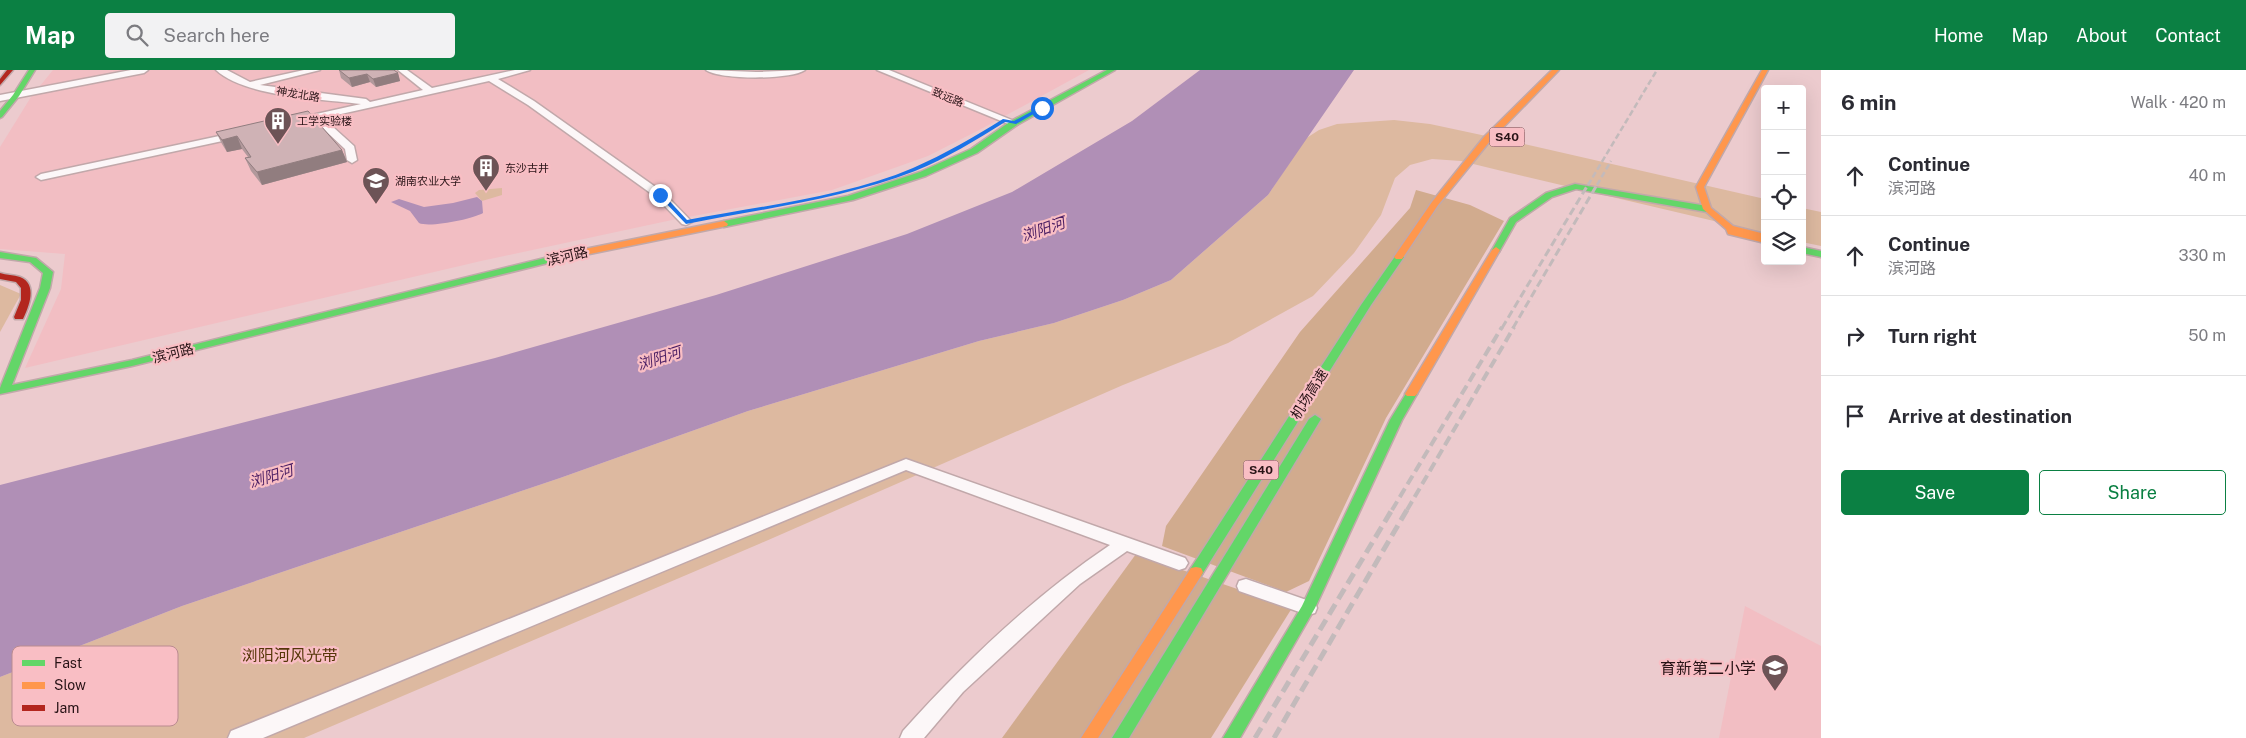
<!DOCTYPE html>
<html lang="en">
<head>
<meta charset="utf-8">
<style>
  :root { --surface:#fff; --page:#f2f2f3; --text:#2b2b33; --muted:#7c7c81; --line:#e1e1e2; --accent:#0b8043 }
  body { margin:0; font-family:"Public Sans","Noto Sans SC",sans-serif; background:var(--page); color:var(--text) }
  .controls { position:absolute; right:15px; top:15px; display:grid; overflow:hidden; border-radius:5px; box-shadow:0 5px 20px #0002 }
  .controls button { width:45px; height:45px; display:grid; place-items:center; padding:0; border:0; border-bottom:1px solid var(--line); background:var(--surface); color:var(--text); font:25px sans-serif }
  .stop { position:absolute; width:15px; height:15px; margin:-11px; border:4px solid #1a73e8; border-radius:50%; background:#fff }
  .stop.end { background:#1a73e8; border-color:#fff; box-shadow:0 1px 5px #0008 }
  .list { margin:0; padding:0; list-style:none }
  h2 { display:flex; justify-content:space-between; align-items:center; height:65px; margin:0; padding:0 20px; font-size:21px }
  h2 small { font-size:16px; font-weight:400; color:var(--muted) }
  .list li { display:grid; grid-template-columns:32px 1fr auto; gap:15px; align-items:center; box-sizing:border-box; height:80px; padding:0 20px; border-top:1px solid var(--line) }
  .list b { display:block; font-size:19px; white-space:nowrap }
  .list p { margin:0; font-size:16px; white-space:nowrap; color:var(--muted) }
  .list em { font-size:16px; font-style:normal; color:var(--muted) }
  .actions { display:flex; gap:10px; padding:15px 20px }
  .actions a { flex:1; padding:11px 0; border:1px solid var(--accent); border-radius:5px; text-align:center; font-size:18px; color:var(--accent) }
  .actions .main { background:var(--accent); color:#fff }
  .icon { flex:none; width:28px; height:28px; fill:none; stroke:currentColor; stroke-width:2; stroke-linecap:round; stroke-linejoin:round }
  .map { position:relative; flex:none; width:1821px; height:668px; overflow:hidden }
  header { display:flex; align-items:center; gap:30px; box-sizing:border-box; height:70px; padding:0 25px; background:var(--accent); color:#fff }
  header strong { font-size:24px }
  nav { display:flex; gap:28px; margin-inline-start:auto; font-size:18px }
  .search { width:350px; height:45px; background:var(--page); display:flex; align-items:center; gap:12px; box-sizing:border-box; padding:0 18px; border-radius:5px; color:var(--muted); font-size:19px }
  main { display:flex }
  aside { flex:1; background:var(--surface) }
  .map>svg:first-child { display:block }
  .built { fill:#f2bec3 }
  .green { fill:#ddb9a0 }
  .forest { fill:#d1ab8e }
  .water { fill:#b08fb6 }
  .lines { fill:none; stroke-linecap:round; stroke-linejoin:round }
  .street-casing { stroke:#c1a8aa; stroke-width:3 }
  .fast-casing { stroke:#c1a8aa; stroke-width:3 }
  .slow-casing { stroke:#c1a8aa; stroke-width:3 }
  .jam-casing { stroke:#c1a8aa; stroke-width:3 }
  .street { fill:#fcf7f8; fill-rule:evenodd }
  .fast { fill:#63d668; fill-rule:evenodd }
  .slow { fill:#ff974d; fill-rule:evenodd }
  .jam { fill:#b3261e; fill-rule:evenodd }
  .rail-far3 { stroke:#c3babb; stroke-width:2.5; stroke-dasharray:6 3; stroke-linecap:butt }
  .rail-far2 { stroke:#c3babb; stroke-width:3; stroke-dasharray:8 4; stroke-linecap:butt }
  .rail-far1 { stroke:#c3babb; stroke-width:4; stroke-dasharray:10 5; stroke-linecap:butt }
  .rail { stroke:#c3babb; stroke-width:5; stroke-dasharray:12 6; stroke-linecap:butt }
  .wall { fill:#b2999c }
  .shaded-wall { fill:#917d7f }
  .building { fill:#cfb2b5; stroke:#917d7f }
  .route { fill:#1a73e8 }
  .labels { text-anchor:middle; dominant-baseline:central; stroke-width:4.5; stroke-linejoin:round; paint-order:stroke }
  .far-street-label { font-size:11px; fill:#281316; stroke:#f9bec4 }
  .far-poi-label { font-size:11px; fill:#281316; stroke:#f9bec4; text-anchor:start }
  .shield { fill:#f9bec4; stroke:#67464a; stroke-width:1 }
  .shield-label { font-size:12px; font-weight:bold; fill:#281316 }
  .street-label { font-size:14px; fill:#281316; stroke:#f9bec4 }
  .water-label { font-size:15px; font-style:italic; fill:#4c1f64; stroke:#f9bec4 }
  .near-park-label { font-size:16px; fill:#543608; stroke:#f9bec4 }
  .near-poi-label { font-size:16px; fill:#281316; stroke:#f9bec4; text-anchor:end }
  .key { fill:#f9bec4; stroke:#ba8b90; stroke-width:1 }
  .key-label { font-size:14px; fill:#281316 }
</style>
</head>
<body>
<header>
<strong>Map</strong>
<div class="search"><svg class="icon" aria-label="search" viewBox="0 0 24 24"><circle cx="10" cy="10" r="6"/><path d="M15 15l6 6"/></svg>Search here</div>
<nav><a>Home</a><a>Map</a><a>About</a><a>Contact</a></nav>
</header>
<main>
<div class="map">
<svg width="1821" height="668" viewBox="0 0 1821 668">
  <rect width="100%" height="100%" fill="#eccbce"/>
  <g class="built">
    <polygon points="53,0 1089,0 983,58 928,86 832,120 672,150 481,191 25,298 61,219 65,184 0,179 0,77 31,27"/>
    <polygon points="1745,536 1821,576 1821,668 1719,668"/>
  </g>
  <g class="green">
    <polygon points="1394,50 1430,54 1533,76 1765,129 1765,163 1502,101 1461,91 1432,89 1410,95 1395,108 1381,145 1354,183 1313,226 1228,273 1123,315 759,474 304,668 0,668 0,607 182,536 560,408 748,341 979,271 1054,253 1123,230 1171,210 1268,125 1305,69 1319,60 1337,54"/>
    <polygon points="502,118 502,125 482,131 475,123 479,120"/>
    <polygon points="1802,138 1821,142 1821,176 1802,172"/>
    <polygon points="0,215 21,224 0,262"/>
  </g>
  <g class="forest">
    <polygon points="1416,120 1470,135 1504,151 1386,348 1309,511 1286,522 1162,476 1166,456 1300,262 1410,138"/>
    <polygon points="1136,484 1292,538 1211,668 1002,668"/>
  </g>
  <g class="water">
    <polygon points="1200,0 1354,0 1268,125 1171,210 1123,230 1054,253 979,271 748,341 560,408 182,536 0,607 0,415 495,288 716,225 907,164 1012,122 1132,51"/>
    <path d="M477,127L482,131L483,143C473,149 429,158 419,153L410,141L391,132L399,129L424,137L453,133Z"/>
  </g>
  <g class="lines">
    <defs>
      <g id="street">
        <polygon points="131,0 148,0 144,3 0,31 0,25"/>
        <path d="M216,0H227L250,12L304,0H320L260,15L366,29L370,32L423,20L398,0H407L432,18L515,0H530L498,9L534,31L664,123L692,152L686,155L682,154L656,127L528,35L489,11L323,48L354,76L357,90L352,93L347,90L345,79L314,50L294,55L289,52L294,49L361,34C322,29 245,27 216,0Z"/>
        <path d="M706,0L756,2L805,0C791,10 720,10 706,0Z"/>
        <polygon points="877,0 889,0 1019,53 1017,55 1011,55"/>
        <polygon points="238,62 243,65 241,67 41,110 36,107 41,104"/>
        <path d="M906,389L1185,488L1188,493L1185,498L1179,500L1127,481L1080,514L963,622L924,668H900L903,661C965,592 1033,527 1110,475L906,400L263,668H228L231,661Z"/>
        <polygon points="1246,509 1315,533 1317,538 1315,543 1308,545 1239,521 1237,516 1239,511"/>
      </g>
      <g id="fast">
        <polygon points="29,0 35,0 19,26 2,47 0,48 0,41 13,25"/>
        <polygon points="1107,0 1115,0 1017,55 977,83 926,106 853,130 724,157 720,154 724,151 848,126 920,102 971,79 1011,51"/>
        <polygon points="1575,114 1707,136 1711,139 1707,142 1576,119 1552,127 1516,152 1499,182 1493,182 1492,180 1510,148 1546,123"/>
        <polygon points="1802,177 1821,181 1821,187 1802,183"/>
        <polygon points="0,182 36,188 53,202 50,218 12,315 132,290 565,183 570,186 568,188 132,296 0,324 0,318 40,218 43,203 30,192 0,188"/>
        <polygon points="1399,184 1404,187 1371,235 1201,506 1196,507 1191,506 1189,502 1191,498 1361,235 1396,185"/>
        <polygon points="1411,321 1417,324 1402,350 1315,538 1240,668 1223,668 1302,536 1390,350 1407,322"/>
        <polygon points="1315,345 1321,349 1129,668 1112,668 1309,349"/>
      </g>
      <g id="slow">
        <polygon points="1552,0 1559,0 1490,71 1438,135 1402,189 1396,189 1394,187 1432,132 1484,67"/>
        <polygon points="1762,0 1768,0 1704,117 1711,138 1733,156 1765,164 1765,173 1728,164 1726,159 1703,139 1696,117"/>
        <polygon points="724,151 728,154 727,156 565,189 560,186 565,183"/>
        <polygon points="1496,177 1500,180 1417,324 1415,326 1407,326 1405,324 1492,180"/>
        <polygon points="1196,497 1201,498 1203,502 1201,506 1098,668 1081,668 1191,498"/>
      </g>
      <g id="jam">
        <polygon points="7,0 13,0 0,15 0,9"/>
        <path d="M0,203C6,205 14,205 20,207C38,214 29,237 23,249H15L14,247L21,230V218L16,212L0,209Z"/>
      </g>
    </defs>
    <use href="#street" class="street-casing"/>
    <use href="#fast" class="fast-casing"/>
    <use href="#slow" class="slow-casing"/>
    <use href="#jam" class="jam-casing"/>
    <use href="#street" class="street"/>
    <use href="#fast" class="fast"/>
    <use href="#slow" class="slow"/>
    <use href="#jam" class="jam"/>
    <g class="rail-far3">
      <polyline points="1588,115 1657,0"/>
      <polyline points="1597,115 1611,91"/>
    </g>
    <g class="rail-far2">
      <polyline points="1502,258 1589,113"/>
      <polyline points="1513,258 1598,113"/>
    </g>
    <g class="rail-far1">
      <polyline points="1392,440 1502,257"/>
      <polyline points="1407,440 1514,257"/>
    </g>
    <g class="rail">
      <polyline points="1255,668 1393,438"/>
      <polyline points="1274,668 1408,438"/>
    </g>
  </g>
  <g class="wall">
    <polygon points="339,0 394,0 398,3 400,11 376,17 370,12 352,17 341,8"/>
    <polygon points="216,62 342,80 347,92 262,115 251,101 245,88 248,87 242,79 227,82 222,74"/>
  </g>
  <g class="shaded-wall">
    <polygon points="398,3 400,11 376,17 373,9"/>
    <polygon points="367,4 370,12 352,17 349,8"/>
    <polygon points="237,66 242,79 227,82 222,70"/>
    <polygon points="342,80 347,92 262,115 257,102"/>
  </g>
  <g class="building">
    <polygon points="339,0 394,0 398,3 373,9 367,4 349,8"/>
    <polygon points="308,41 342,80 257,102 245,88 251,87 237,66 222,70 216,62"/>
  </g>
  <path class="route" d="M1040,37L1044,38L1016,54L1005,52C976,70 947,88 915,101C842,129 762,139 686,154L658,125L663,124L687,150C760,136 845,127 913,98C945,84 974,67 1003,49L1014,51Z"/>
  <defs>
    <symbol id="building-pin" viewBox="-11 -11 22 30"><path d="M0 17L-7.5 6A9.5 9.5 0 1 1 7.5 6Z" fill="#6d5356" stroke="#f9bec4"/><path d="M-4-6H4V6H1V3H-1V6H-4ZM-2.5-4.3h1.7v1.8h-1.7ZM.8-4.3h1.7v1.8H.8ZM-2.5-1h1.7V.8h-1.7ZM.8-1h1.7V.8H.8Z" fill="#fff"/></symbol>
    <symbol id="university-pin" viewBox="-11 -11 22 30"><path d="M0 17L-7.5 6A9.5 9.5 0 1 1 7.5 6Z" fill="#6d5356" stroke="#f9bec4"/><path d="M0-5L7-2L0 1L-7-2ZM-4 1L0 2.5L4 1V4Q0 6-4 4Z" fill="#fff"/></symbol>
    <symbol id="school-pin" viewBox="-11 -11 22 30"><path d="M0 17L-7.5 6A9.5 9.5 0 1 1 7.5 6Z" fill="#6d5356" stroke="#f9bec4"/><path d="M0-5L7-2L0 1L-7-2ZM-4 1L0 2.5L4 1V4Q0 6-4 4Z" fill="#fff"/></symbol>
  </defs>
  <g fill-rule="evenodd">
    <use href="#building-pin" x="262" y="35" width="32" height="43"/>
    <use href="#building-pin" x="470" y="82" width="32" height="43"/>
    <use href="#university-pin" x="360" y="95" width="32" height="43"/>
    <use href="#school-pin" x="1759" y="582" width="32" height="43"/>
  </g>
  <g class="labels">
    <g class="far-street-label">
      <text transform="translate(298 24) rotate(9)">神龙北路</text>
      <text transform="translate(948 27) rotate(22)">致远路</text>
    </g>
    <g class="far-poi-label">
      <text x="297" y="51">工学实验楼</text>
      <text x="505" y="98">东沙古井</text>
      <text x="395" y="111">湖南农业大学</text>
    </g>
    <g class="shield">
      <rect x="1489.5" y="57.5" width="35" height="19" rx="4"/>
      <rect x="1243.5" y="390.5" width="35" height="19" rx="4"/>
    </g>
    <g class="shield-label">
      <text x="1507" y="67">S40</text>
      <text x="1261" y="400">S40</text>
    </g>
    <g class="street-label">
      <text transform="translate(567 186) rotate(-13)">滨河路</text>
      <text transform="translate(173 283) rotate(-14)">滨河路</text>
      <text transform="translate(1309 324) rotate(-58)">机场高速</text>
    </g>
    <g class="water-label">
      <text transform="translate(1043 159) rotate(-19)">浏阳河</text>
      <text transform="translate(659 288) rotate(-18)">浏阳河</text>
      <text transform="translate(271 406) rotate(-17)">浏阳河</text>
    </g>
    <g class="near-park-label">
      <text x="290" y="585">浏阳河风光带</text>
    </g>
    <g class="near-poi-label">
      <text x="1756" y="598">育新第二小学</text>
    </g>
  </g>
  <rect x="12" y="576" width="166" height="80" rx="8" class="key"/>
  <rect x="22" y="590" width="23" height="6" fill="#63d668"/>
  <rect x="22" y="612" width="23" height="7" fill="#ff974d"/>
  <rect x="22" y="635" width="23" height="6" fill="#b3261e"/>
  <g class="key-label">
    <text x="54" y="598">Fast</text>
    <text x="54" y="620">Slow</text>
    <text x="54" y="643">Jam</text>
  </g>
</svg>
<div class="controls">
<button>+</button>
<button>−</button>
<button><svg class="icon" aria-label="locate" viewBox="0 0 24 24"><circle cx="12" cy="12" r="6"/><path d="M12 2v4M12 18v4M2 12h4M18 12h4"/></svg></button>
<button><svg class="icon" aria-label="layers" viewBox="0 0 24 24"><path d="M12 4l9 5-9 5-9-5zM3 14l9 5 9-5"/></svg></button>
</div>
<div class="stop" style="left:1042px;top:38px"></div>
<div class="stop end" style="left:660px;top:125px"></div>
</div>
<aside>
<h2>6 min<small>Walk · 420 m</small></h2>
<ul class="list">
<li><svg class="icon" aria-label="ahead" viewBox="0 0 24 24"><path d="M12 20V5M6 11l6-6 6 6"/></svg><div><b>Continue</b><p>滨河路</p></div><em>40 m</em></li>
<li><svg class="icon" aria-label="ahead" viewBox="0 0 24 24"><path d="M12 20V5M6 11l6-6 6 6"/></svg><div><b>Continue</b><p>滨河路</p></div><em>330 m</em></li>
<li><svg class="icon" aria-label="right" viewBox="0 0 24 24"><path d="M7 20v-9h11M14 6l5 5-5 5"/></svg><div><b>Turn right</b></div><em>50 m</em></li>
<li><svg class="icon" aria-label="arrive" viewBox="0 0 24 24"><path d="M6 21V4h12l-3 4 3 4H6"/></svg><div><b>Arrive at destination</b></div></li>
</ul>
<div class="actions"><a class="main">Save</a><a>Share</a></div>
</aside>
</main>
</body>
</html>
